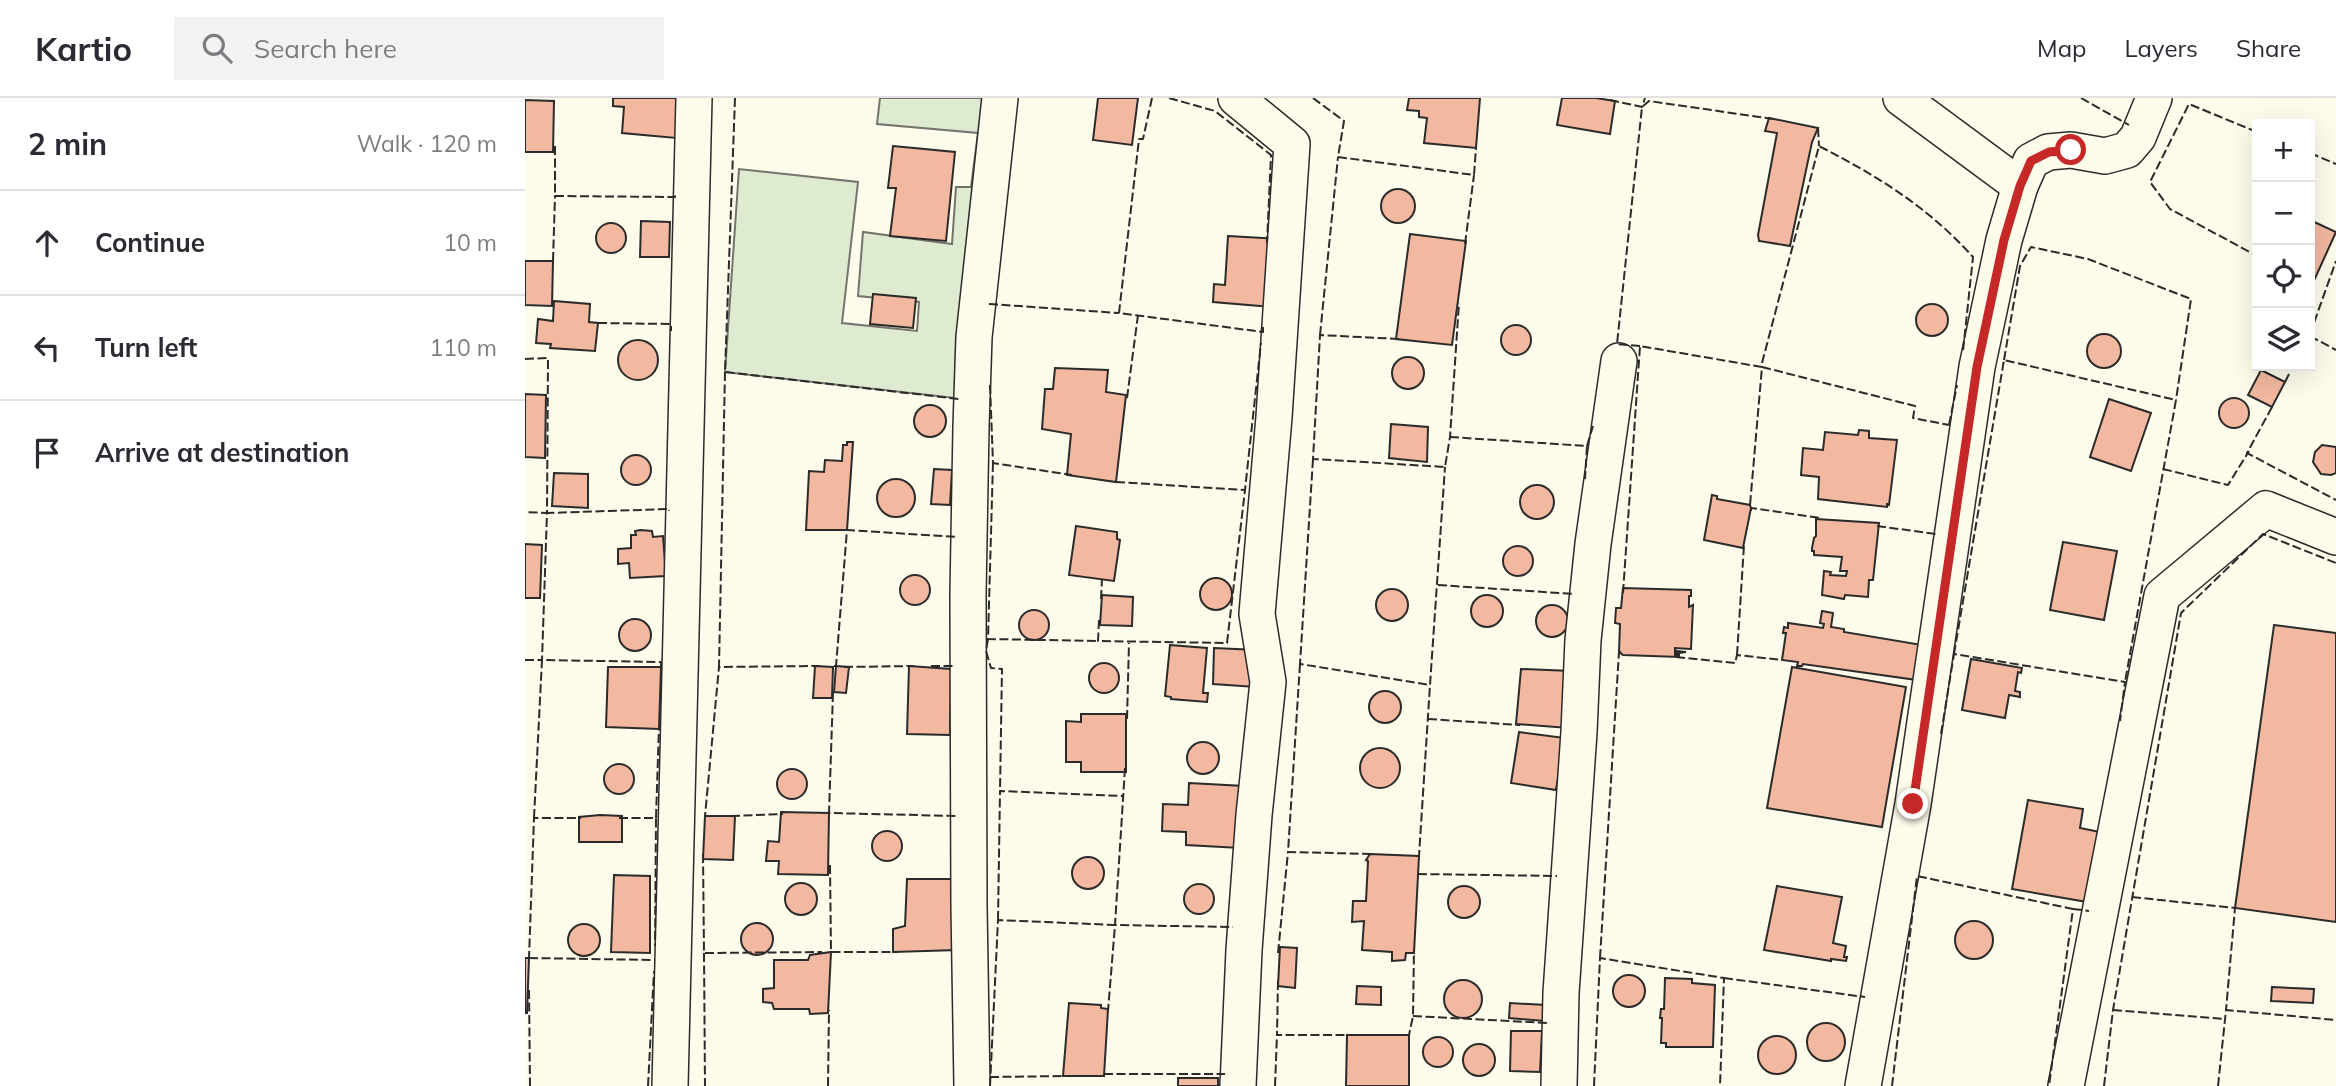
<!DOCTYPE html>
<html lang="en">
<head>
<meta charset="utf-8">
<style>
  :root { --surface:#fff; --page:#f2f2f3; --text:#2b2b33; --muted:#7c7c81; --line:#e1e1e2 }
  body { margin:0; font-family:Mulish,sans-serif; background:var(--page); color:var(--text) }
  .controls { position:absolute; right:21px; top:21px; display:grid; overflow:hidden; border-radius:0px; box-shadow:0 7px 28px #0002 }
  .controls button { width:63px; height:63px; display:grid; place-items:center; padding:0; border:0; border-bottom:2px solid var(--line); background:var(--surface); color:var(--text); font:35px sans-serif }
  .stop { position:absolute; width:21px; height:21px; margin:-16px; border:5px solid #c62828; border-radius:50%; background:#fff }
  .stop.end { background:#c62828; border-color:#fff; box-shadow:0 2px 7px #0008 }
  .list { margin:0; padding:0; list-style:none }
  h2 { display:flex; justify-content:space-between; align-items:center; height:91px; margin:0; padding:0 28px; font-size:30px }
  h2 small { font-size:23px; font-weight:400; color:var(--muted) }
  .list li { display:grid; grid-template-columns:46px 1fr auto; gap:21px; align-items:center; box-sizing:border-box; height:105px; padding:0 28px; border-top:2px solid var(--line) }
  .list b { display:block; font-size:26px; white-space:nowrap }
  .list em { font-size:23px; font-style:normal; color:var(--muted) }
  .icon { flex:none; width:38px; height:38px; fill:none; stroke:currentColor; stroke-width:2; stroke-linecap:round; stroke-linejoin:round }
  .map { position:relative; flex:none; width:1811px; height:988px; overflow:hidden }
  header { display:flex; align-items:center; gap:42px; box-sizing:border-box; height:98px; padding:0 35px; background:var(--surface); border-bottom:2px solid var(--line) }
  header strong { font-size:33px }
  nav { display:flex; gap:38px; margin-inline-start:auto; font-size:24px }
  .search { width:490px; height:63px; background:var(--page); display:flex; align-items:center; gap:18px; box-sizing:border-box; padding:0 24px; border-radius:0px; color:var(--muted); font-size:26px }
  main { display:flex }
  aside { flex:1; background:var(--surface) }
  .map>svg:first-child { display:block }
  .green { fill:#deebd1; stroke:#74746e; stroke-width:2 }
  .building { fill:#f2b8a0; stroke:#2b2b2b; stroke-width:2 }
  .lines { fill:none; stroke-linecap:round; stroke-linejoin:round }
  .minor-casing { stroke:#2b2b2b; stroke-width:38 }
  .minor { stroke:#fdfbea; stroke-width:35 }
  .fence { stroke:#2b2b2b; stroke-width:2; stroke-dasharray:9 3.5; stroke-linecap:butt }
  .route { stroke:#c62828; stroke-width:9 }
</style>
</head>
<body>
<header>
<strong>Kartio</strong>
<div class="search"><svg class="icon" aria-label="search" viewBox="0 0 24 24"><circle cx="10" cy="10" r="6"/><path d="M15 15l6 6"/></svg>Search here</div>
<nav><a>Map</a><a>Layers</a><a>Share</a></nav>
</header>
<main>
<aside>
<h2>2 min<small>Walk · 120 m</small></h2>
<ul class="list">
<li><svg class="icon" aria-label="ahead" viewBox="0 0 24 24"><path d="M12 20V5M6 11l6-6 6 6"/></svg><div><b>Continue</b></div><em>10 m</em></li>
<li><svg class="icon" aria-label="left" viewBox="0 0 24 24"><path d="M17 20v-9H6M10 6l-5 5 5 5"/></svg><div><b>Turn left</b></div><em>110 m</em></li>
<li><svg class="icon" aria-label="arrive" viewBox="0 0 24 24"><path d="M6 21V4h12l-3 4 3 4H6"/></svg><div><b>Arrive at destination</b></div></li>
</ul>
</aside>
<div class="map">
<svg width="1811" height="988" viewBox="0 0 1811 988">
  <rect width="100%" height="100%" fill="#fdfbea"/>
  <polygon class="green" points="355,0 464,0 430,300 200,274 214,71 333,84 317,225 392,233 394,204 333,198 338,134 427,146 431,89 446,89 453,35 352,26"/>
  <g class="building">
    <polygon points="88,0 155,0 151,40 97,35 99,9 88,8"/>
    <polygon points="573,0 613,0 607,47 568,42"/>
    <polygon points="884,0 955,0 951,50 899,45 902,20 894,19 894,13 882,12"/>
    <polygon points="1037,0 1071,0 1090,3 1085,36 1032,27"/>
    <polygon points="0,2 29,3 28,54 0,54"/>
    <polygon points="1244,20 1293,30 1287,44 1265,148 1234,143 1233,137 1252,35 1240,33"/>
    <polygon points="368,48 430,54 421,143 365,138 371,90 363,90"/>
    <circle cx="873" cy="108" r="17"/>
    <polygon points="1785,122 1811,134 1787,187 1785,186"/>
    <polygon points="116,123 145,124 144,159 115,159"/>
    <circle cx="86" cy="140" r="15"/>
    <polygon points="885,136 941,143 927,247 871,241"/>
    <polygon points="703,138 755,141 747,209 688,204 689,186 700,187"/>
    <polygon points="0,163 28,163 27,208 0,207"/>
    <polygon points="348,196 391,200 388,230 345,226"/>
    <polygon points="29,203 65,206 64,224 73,225 70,253 25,250 26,246 11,245 13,221 28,223"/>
    <circle cx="1407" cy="222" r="16"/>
    <circle cx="991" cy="242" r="15"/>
    <circle cx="1579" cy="253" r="17"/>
    <circle cx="113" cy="262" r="20"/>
    <circle cx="883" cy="275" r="16"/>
    <polygon points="530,270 583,272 581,294 601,297 591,384 542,377 546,336 517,331 520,291 528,291"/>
    <polygon points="1736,272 1760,284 1747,309 1723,297"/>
    <polygon points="0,296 21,297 20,360 0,359"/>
    <circle cx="1709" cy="315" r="15"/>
    <polygon points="1584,301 1626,315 1606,373 1565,359"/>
    <circle cx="405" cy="323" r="16"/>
    <polygon points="866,326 903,329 902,364 864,360"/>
    <polygon points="1334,332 1344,333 1344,340 1372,342 1364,407 1362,406 1362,409 1293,401 1294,379 1276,377 1278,350 1298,352 1300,334 1333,337"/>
    <polygon points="322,344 328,344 322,432 281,432 284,373 299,374 300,362 317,363 318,347 322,347"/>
    <polygon points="1797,347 1811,349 1811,375 1806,377 1796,376 1788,364 1790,354"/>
    <circle cx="111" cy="372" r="15"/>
    <polygon points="409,371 427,372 425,407 406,406"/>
    <polygon points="29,375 63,376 63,410 27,408"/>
    <circle cx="371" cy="400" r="19"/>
    <circle cx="1012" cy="404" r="17"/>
    <polygon points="1187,397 1192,398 1192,401 1225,407 1226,410 1218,450 1179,442"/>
    <polygon points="1291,421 1354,425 1348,482 1344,482 1343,499 1320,497 1319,501 1297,497 1299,473 1306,474 1305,477 1321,478 1322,473 1315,473 1317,459 1289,457 1289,453 1287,453 1287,450 1289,440 1291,438"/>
    <polygon points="551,428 592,434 592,441 595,442 589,483 544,477"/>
    <polygon points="115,432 127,433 128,439 138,438 141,478 105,480 104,465 93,466 93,451 106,450 106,437 111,437 110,433"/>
    <polygon points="1538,444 1592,453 1579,522 1525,512"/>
    <polygon points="0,446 17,447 15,500 0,500"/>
    <circle cx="993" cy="463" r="15"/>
    <circle cx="390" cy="492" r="15"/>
    <circle cx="691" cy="496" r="16"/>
    <polygon points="1098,490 1166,492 1166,498 1164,498 1164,509 1168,507 1166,551 1150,550 1150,557 1152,557 1152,553 1161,554 1154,555 1154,559 1098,557 1094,554 1095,526 1090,525 1091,510 1096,510"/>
    <circle cx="867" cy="507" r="16"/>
    <polygon points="577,497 608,499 607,528 575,527"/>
    <circle cx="962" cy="513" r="16"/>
    <circle cx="1027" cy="523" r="16"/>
    <circle cx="509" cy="527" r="15"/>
    <polygon points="1297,513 1308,515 1306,529 1319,531 1319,534 1397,547 1392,582 1278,566 1277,568 1272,568 1273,564 1257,562 1261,535 1258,535 1259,529 1263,530 1263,525 1298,530 1299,526 1295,525"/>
    <circle cx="110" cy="537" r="16"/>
    <polygon points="1749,527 1811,535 1811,824 1710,810"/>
    <polygon points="645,547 682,550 678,595 683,595 682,604 646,601 646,599 640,598"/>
    <polygon points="689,550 732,552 731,589 688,586"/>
    <polygon points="1446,561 1497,570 1496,575 1493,574 1490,593 1495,594 1495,599 1484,597 1480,620 1437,612"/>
    <circle cx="579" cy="580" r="15"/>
    <polygon points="290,568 308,569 307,600 288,600"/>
    <polygon points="311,568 324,569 321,595 309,594"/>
    <polygon points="384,568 426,571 425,637 382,636"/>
    <polygon points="83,569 136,569 134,631 81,629"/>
    <polygon points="1267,569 1381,589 1357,729 1242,710"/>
    <polygon points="996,571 1046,573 1043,630 991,626"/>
    <circle cx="860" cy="609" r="16"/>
    <polygon points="556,616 601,616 601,674 556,674 556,664 541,664 541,623 556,624"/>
    <polygon points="994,634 1040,640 1031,692 986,685"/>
    <circle cx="678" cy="660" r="16"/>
    <circle cx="855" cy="670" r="20"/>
    <circle cx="94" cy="681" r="15"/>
    <circle cx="267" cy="686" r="15"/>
    <polygon points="664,685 719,688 715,750 661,747 661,734 637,733 638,706 663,707"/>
    <polygon points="1503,702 1558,711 1555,730 1580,735 1568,805 1487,791"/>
    <polygon points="256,714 304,715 303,777 253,776 254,763 241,763 243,743 254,744"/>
    <polygon points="75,717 97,718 97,744 54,744 54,719"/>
    <polygon points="180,718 210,718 208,762 178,761"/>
    <circle cx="362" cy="748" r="15"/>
    <polygon points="845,756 894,758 889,855 881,855 880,862 867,863 867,854 837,852 839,823 827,824 828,803 841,803 843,763 841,762"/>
    <circle cx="563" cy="775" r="16"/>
    <polygon points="89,777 125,778 125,855 86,854"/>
    <polygon points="382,781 433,781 433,852 368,854 368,831 380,828"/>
    <circle cx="276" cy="801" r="16"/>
    <circle cx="674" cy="801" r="15"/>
    <polygon points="1252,788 1317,799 1308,845 1321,848 1319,859 1322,859 1321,863 1306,861 1306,863 1239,852"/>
    <circle cx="939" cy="804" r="16"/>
    <circle cx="1449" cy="842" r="19"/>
    <circle cx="232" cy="841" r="16"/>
    <circle cx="59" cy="842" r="16"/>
    <polygon points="755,849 772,850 770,890 753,888"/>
    <polygon points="306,854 303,915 285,916 284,911 249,911 247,905 238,904 238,891 249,890 249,862 283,862 285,857"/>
    <polygon points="0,860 4,860 2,915 0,915"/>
    <circle cx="1104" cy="893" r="16"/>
    <polygon points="1140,880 1167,881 1167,885 1190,887 1188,949 1141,949 1141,945 1136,945 1137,920 1135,920 1136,911 1139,911"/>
    <circle cx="938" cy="901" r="19"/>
    <polygon points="832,888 856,889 856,907 831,906"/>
    <polygon points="1747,889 1789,891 1788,905 1746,903"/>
    <polygon points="544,905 576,907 576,910 583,911 579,978 538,978"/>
    <polygon points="985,905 1021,907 1020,923 984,920"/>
    <circle cx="1301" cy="944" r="19"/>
    <polygon points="986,933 1017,933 1015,974 985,973"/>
    <polygon points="822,937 884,937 884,988 821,988"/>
    <circle cx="1252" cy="957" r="19"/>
    <circle cx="913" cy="954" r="15"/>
    <circle cx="954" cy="962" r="16"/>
    <rect x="653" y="980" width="40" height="8"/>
  </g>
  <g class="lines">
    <defs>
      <g id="minor">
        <polyline points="711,0 767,46 749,319 732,516 743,584 729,717 719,852 713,988"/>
        <polyline points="1376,0 1495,88"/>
        <polyline points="145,988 169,0"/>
        <polyline points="447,988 444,808 443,496 446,329 449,239 475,0"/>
        <polyline points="1034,988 1036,895 1054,634 1058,542 1068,446 1094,263"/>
        <polyline points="1338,988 1388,706 1452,269 1479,142 1495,88 1506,63 1523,54 1546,52 1580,58 1602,52 1613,39 1629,0"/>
        <polyline points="1541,988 1637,498 1741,411 1811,439"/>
      </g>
    </defs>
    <use href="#minor" class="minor-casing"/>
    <use href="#minor" class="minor"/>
    <g class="fence">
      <polyline points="210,0 200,274 434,301"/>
      <polyline points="627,0 618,41 614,41 594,215 738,234 738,229"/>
      <polyline points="644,0 690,13 746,57 742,145"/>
      <polyline points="788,0 819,23 813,59 949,77 951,50"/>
      <polyline points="1556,0 1604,27"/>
      <polyline points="1085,2 1117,9 1120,0"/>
      <polyline points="1293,30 1294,48"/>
      <polyline points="1732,34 1664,6 1625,84 1645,111 1732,158"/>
      <polyline points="30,48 30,98 150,99 150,94"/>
      <polyline points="1785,55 1811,66"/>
      <polyline points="940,146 949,77"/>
      <polyline points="28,163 30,98 32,98"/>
      <polyline points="464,206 594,215"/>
      <polyline points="73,225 146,226 146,233"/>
      <polyline points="1785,236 1811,163"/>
      <polyline points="795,237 813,59"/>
      <polyline points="1785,238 1811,252"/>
      <polyline points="874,241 795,237 788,361 920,369 925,339 934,205"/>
      <polyline points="1115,248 1092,246 1117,9 1124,3 1248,21"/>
      <polyline points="0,261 23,260 22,415 0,414"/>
      <polyline points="1479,262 1495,168 1506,149 1563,161 1666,201 1651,302"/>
      <path d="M1237,265L1294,48C1354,79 1403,109 1448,159L1438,253"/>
      <polyline points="1237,269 1390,308 1388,320 1424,327"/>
      <polyline points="200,274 194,569 295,568"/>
      <polyline points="1760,284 1768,268"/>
      <polyline points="465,287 468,365 547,377"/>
      <polyline points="602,300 613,217"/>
      <polyline points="1747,309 1722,355 1811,402"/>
      <polyline points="1424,327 1432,287"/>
      <polyline points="925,339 1062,348 1060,381"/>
      <polyline points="1062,348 1068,328"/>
      <polyline points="788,361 775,566 905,587 920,369"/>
      <polyline points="468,365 463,541 573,543"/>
      <polyline points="1638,371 1703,387 1724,353"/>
      <polyline points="591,384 720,392 736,245"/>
      <polyline points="1226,413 1226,410 1296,420"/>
      <polyline points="1352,428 1411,436 1411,439"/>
      <polyline points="913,487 1049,496"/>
      <polyline points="1098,495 1115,248 1237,269 1225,407"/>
      <polyline points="576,501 577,481"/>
      <polyline points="574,522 573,543 702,545 720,392"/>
      <polyline points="463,541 461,553 466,570 477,571 475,693"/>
      <polyline points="1429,556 1479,262 1651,302 1600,584"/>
      <polyline points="1212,557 1219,447"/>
      <polyline points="1151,559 1210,565 1212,557 1257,562"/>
      <polyline points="0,562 17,562 22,415 144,411 144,413"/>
      <polyline points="775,566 763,754 849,756"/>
      <polyline points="309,568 311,568 322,432 432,439"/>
      <polyline points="406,568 431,568"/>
      <polyline points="319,569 389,568"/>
      <polyline points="308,595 304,715 432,718"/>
      <polyline points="602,621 604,545"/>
      <polyline points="903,621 995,627"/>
      <polyline points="1416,636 1429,556 1600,584 1595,623"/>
      <polyline points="600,670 590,827 708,829"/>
      <polyline points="185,718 180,718 194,569"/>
      <polyline points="206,718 258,716"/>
      <polyline points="9,720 17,562 136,564 136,573"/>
      <polyline points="94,720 131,720 130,848"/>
      <polyline points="131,720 134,629"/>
      <polyline points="178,756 179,855 297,854"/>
      <polyline points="891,758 894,758 905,587"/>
      <polyline points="305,767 306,854 373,854"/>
      <polyline points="893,776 1032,778"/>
      <polyline points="1607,799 1710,810 1701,912"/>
      <polyline points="1548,811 1564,813"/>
      <polyline points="473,822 475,693 598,698"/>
      <polyline points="179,855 180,988"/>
      <polyline points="753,855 763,754"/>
      <polyline points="2,860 4,860 9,720 56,720"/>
      <polyline points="4,860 130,862"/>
      <polyline points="1075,860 1094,554 1099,555"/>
      <polyline points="1199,880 1340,899"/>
      <polyline points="753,883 752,937 824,937"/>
      <polyline points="4,892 5,988"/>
      <polyline points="1588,912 1700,921"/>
      <polyline points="888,918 1023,925"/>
      <polyline points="880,937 884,937 888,918 889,851"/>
      <polyline points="579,976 700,976"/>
      <polyline points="465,979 540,978"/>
      <polyline points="123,988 129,873"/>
      <polyline points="303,988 304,912"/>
      <polyline points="465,988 473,822 590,827 583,913"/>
      <polyline points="750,988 752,937"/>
      <polyline points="1069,988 1075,860 1199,880 1195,988"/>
      <polyline points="1367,988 1392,778 1548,811 1524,988"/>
      <polyline points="1579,988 1588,912 1656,515 1738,436 1811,465"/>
      <polyline points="1693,988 1701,912 1811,922"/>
    </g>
  </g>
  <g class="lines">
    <polyline class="route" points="1388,706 1452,269 1479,142 1495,88 1506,63 1524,54 1546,52"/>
  </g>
</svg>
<div class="controls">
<button>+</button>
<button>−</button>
<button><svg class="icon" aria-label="locate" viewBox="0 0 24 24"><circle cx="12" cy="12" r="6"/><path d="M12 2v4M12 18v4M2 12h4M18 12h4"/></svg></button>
<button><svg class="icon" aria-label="layers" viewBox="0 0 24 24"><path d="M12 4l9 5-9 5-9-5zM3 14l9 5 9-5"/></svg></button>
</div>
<div class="stop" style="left:1546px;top:52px"></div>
<div class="stop end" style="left:1388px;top:706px"></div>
</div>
</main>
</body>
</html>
